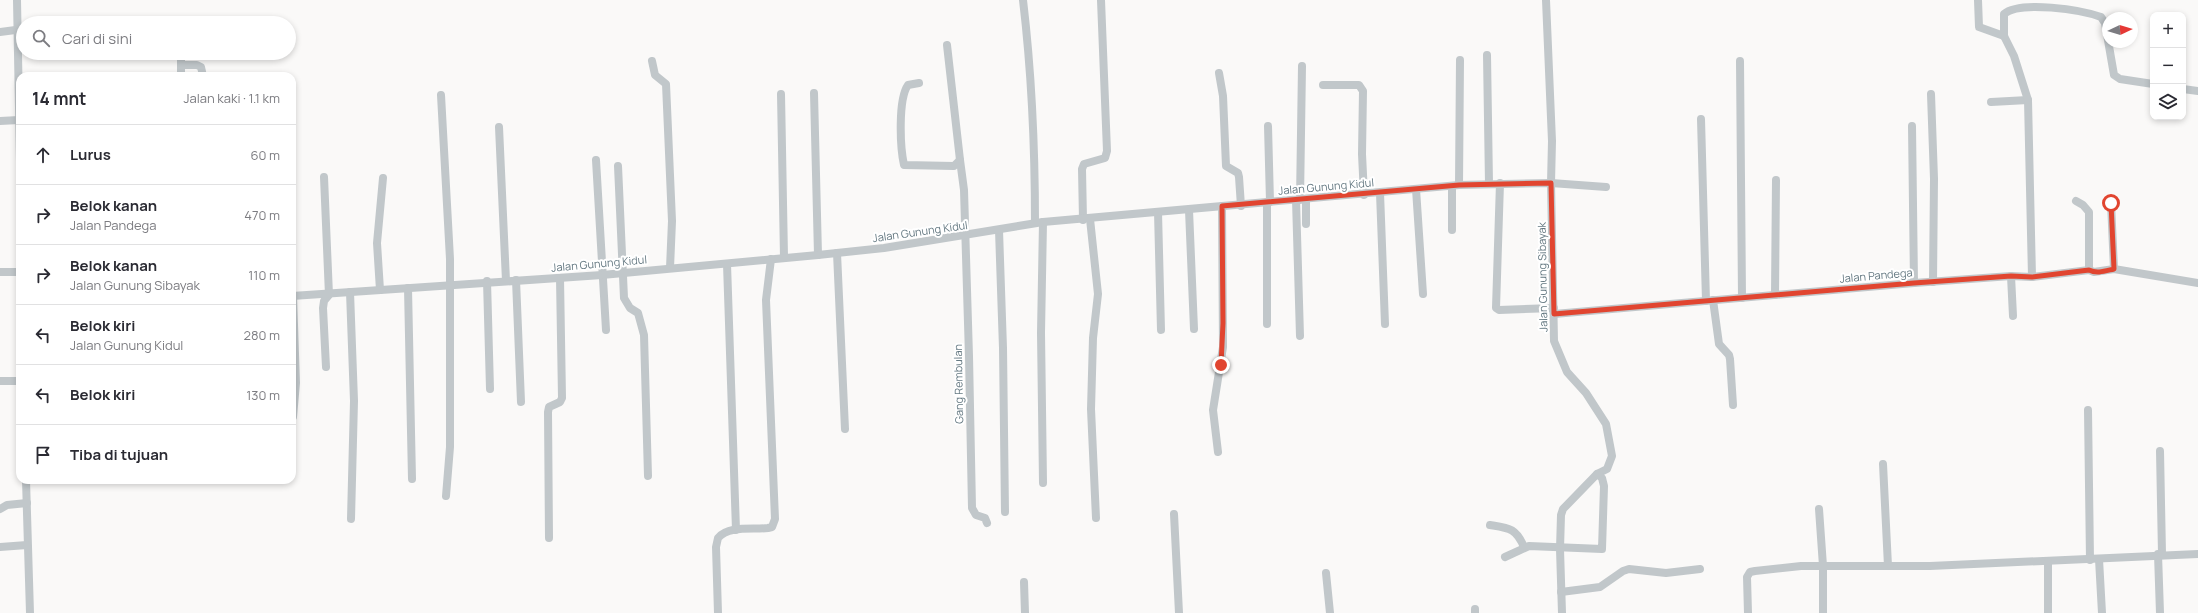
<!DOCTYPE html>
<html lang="id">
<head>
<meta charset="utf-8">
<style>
  :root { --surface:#fff; --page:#f2f2f3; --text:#2b2b33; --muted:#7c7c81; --line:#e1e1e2 }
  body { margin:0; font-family:Manrope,sans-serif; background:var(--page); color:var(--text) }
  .controls { position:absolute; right:12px; top:12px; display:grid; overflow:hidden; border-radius:8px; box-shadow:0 2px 6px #0003 }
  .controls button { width:36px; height:36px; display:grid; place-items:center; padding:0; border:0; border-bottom:1px solid var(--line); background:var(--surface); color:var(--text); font:20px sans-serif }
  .compass { position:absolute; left:2102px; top:12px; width:36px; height:36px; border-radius:50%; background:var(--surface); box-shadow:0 2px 6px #0003; rotate:86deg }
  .stop { position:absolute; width:12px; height:12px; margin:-9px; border:3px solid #e14530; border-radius:50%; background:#fff }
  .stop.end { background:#e14530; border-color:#fff; box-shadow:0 1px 4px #0008 }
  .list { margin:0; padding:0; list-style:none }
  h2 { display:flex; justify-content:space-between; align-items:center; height:52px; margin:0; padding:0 16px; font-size:17px }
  h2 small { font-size:13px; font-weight:400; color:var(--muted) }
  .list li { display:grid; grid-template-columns:26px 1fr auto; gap:12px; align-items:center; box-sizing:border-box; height:60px; padding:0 16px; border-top:1px solid var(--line) }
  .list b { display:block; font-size:15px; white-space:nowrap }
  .list p { margin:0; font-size:13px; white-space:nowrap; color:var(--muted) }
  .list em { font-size:13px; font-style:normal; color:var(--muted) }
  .icon { flex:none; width:22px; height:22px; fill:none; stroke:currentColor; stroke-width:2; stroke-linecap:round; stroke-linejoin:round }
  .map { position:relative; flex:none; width:2198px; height:613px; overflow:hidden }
  .search { position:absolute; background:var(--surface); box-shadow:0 2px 6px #0003; left:16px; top:16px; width:280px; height:44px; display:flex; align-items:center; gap:10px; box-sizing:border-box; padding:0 14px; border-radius:22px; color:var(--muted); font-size:15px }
  .panel { position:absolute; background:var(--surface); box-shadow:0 2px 6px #0003; left:16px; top:72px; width:280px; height:412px; border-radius:12px }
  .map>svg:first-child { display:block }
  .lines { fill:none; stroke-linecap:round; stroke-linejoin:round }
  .street { stroke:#c1c7ca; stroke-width:8 }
  .route { stroke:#e14530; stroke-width:5 }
  .labels { text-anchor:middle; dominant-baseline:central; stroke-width:4; stroke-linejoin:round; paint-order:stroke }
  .street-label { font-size:11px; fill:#657982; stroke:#fff }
</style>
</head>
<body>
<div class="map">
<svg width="2198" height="613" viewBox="0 0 2198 613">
  <rect width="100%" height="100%" fill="#faf9f8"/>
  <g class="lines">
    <g class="street">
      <polyline points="17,0 20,162"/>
      <path d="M1023,0C1032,76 1035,146 1035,223"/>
      <polyline points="1546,0 1552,141 1551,183 1554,341 1567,372 1586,393 1606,424 1612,456 1607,469 1597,474 1563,509 1561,515 1560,549 1562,613"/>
      <polyline points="1978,0 1979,27 2004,36"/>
      <polyline points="0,32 23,29"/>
      <polyline points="947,45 960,160"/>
      <polyline points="1487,55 1489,184"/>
      <polyline points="181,60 181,76"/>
      <polyline points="652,61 655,75 666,84 672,221 670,268"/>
      <polyline points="1740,61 1742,298"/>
      <polyline points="181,65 197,65 201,67 203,76"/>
      <polyline points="1219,73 1223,96 1226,166 1238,173 1239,177 1241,206"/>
      <path d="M919,83L908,85C898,99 900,147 904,165L954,166L960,160L964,190L969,356L972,508L976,515L985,518L987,523"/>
      <polyline points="1323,85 1359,85 1363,91 1362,154 1364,195"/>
      <polyline points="2183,89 2198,91"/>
      <polyline points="814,93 818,255"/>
      <polyline points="781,94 784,257"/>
      <polyline points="1931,94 1934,179 1933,282"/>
      <polyline points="441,95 450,259 450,447 446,496"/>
      <polyline points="1991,102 2028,100"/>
      <polyline points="1701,119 1706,301"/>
      <polyline points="0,121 19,120"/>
      <polyline points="1268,126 1270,202"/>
      <polyline points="1912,126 1914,283"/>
      <polyline points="499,127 506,281"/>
      <polyline points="596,160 606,330"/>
      <polyline points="618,166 624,298 630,308 638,313 644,335 648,476"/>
      <polyline points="324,177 329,295 324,301 323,308 326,367"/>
      <polyline points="1500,183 1496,308 1499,310 1554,308"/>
      <polyline points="1459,185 1460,60"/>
      <polyline points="1452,186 1452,230"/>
      <polyline points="1416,189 1423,294"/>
      <polyline points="1380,193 1385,324"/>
      <polyline points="1296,200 1300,336"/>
      <polyline points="1300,200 1302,66"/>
      <polyline points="1306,200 1306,224"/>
      <polyline points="2076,201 2083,205 2089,212 2089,270"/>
      <polyline points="1267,202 1267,324"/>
      <polyline points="2111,203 2114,269"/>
      <polyline points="1189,210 1194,329"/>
      <polyline points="1158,212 1161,330"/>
      <polyline points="1090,219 1098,294 1093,338 1091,409 1096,518"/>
      <polyline points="1083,220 1082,169 1084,164 1105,158 1107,151 1101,0"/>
      <polyline points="1043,222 1041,333 1043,483"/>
      <polyline points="999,230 1003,348 1005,512"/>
      <polyline points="837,253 845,429"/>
      <polyline points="727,264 736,530"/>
      <polyline points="0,272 20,272"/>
      <polyline points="2011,276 2013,316"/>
      <path d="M2032,277L2028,100L2014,56L2004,36V14C2020,0 2082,10 2101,17L2105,23L2114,75L2120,79L2153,84"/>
      <polyline points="516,280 521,402"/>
      <polyline points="487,281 490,389"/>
      <polyline points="408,288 412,479"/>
      <polyline points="380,290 377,243 383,178"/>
      <polyline points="350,292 354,401 351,519"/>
      <polyline points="1775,295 1776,180"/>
      <polyline points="292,296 602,275 818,255 884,248 1043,222 1459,185 1551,183 1606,187"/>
      <polyline points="1713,300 1719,344 1729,355 1730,359 1733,405"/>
      <polyline points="1554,314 1914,283 2011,276 2032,277 2089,270 2094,272 2114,269 2198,283"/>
      <polyline points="0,381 20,381"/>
      <polyline points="2088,410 2090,560"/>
      <polyline points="293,417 296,383 293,296"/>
      <polyline points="2160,451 2162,554"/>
      <polyline points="1218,452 1213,410 1223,347 1222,206"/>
      <polyline points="1883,464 1888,566"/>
      <polyline points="26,480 30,613"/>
      <polyline points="0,509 7,505 27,503"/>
      <polyline points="1819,509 1823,566 1823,613"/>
      <polyline points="1174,514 1179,613"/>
      <path d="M1490,525C1509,528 1516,528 1524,547"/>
      <polyline points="549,538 548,412 549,407 560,402 562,398 560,278"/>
      <polyline points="0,547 27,545"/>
      <polyline points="2158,554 2160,613"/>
      <polyline points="1505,557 1529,546 1602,549 1604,486 1602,478 1597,474"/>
      <polyline points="2099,559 2102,613"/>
      <polyline points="1326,573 1330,613"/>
      <polyline points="1024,582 1025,613"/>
      <polyline points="1561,592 1600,587 1623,571 1629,569 1666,573 1700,569"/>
      <polyline points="1475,609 1475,613"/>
      <path d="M718,613L716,547L718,538C729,525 753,530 768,528L772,527L775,519L766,300L771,259"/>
      <polyline points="1748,613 1747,577 1750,572 1755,571 1801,566 1930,566 2198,554"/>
      <polyline points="2048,613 2048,562"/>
    </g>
  </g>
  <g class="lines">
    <path class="route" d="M1221,365L1223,323L1222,206L1459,185L1551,183L1554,314L1914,283L2011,276L2032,277L2089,270C2097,274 2105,271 2114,269L2111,203"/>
  </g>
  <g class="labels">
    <g class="street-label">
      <text transform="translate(1326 186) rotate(-5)">Jalan Gunung Kidul</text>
      <text transform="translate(920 231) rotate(-8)">Jalan Gunung Kidul</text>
      <text transform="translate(599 263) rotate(-5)">Jalan Gunung Kidul</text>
      <text transform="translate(1876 275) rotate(-5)">Jalan Pandega</text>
      <text transform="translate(1542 277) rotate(-91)">Jalan Gunung Sibayak</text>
      <text transform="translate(958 384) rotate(-91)">Gang Rembulan</text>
    </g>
  </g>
</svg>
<div class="controls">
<button>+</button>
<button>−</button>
<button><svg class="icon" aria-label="layers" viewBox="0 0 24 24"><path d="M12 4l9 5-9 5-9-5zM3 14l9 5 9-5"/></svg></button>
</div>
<svg class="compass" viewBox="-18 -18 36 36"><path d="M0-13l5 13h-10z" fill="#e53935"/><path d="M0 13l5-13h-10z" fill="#7c7c81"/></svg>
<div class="stop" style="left:2111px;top:203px"></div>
<div class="stop end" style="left:1221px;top:365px"></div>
<div class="search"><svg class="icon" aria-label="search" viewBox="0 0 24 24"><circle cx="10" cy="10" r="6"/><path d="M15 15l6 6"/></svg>Cari di sini</div>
<section class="panel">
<h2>14 mnt<small>Jalan kaki · 1.1 km</small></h2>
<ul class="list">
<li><svg class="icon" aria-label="ahead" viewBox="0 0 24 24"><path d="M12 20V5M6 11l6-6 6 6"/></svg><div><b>Lurus</b></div><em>60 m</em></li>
<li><svg class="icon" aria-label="right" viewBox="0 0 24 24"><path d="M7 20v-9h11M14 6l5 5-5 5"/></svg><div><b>Belok kanan</b><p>Jalan Pandega</p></div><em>470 m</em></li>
<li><svg class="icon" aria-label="right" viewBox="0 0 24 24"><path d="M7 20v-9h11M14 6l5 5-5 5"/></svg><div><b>Belok kanan</b><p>Jalan Gunung Sibayak</p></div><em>110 m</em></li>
<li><svg class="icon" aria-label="left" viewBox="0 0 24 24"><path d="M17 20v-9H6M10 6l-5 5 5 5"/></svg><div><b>Belok kiri</b><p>Jalan Gunung Kidul</p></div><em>280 m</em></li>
<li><svg class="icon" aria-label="left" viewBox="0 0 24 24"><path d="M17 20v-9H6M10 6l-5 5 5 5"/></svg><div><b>Belok kiri</b></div><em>130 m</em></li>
<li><svg class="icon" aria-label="arrive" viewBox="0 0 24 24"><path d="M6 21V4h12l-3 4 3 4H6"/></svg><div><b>Tiba di tujuan</b></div></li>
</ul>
</section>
</div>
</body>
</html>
